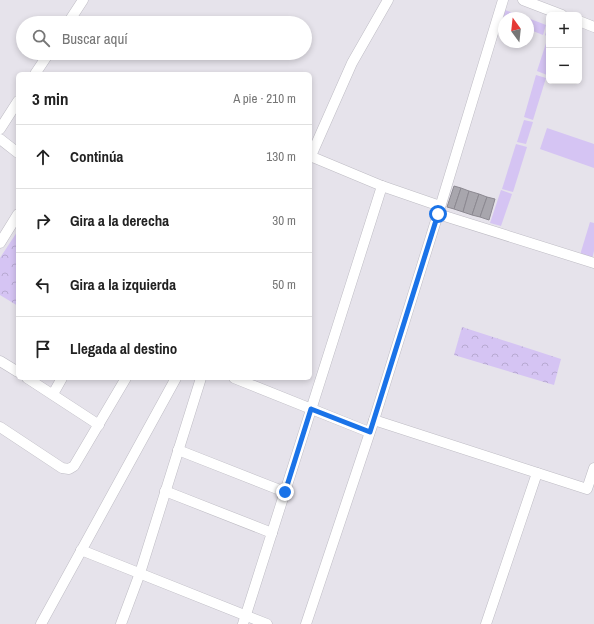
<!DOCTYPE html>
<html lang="es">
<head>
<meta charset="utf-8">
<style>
  :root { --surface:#fff; --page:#f6f6f6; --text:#222; --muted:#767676; --line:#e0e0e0 }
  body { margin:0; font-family:"Archivo Narrow",sans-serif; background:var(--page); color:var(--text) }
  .controls { position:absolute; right:12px; top:12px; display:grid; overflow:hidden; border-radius:6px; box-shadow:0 2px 6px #0003 }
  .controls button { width:36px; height:36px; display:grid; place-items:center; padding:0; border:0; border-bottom:1px solid var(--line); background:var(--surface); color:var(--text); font:20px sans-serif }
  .compass { position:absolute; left:498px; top:12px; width:36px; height:36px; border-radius:50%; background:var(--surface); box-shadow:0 2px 6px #0003; rotate:345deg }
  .stop { position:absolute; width:12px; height:12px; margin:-9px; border:3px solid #1a73e8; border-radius:50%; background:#fff }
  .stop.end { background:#1a73e8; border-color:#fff; box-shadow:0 1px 4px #0008 }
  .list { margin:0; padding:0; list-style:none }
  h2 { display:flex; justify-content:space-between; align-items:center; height:52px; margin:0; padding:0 16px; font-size:17px }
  h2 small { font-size:13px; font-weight:400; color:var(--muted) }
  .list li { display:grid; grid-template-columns:26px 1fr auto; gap:12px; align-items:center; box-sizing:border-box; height:64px; padding:0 16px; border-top:1px solid var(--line) }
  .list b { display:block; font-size:15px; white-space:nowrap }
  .list em { font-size:13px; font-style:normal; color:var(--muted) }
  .icon { flex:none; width:22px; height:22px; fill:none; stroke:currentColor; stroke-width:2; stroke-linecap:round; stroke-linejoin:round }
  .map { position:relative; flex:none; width:594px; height:624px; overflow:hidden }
  .search { position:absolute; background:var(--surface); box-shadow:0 2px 6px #0003; left:16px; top:16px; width:296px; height:44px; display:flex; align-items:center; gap:10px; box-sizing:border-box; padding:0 14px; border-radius:22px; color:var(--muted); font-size:15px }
  .panel { position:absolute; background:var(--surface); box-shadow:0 2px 6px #0003; left:16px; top:72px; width:296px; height:308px; border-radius:6px }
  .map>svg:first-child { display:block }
  .green { fill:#d5c4f3 }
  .park { fill:url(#park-crowns) }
  .building { fill:#a8a6ad; stroke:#8c8991 }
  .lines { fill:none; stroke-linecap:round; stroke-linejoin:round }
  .minor-casing { stroke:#bebcc4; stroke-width:11 }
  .minor { stroke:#fff; stroke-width:10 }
  .route { stroke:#1a73e8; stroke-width:5 }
</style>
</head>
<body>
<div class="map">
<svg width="594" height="624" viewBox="0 0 594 624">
  <defs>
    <pattern id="park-crowns" width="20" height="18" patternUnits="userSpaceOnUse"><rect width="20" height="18" fill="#d5c4f3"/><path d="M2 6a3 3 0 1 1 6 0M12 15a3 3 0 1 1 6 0" fill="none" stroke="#b7a9d1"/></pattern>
  </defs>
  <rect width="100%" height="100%" fill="#e6e3eb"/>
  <g class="green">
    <polygon points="505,10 527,18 504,18 504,21 501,20"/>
    <polygon points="528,18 546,25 543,35 528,29"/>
    <polygon points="548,26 549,67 547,75 537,71 548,37 545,35"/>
    <polygon points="536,75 546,78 533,120 524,117"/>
    <polygon points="524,120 533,122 526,144 517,142"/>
    <polygon points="547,128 594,144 594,168 540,149"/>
    <polygon points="516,144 527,147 513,192 502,189"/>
    <polygon points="501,190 512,194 501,226 490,223"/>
    <polygon points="590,222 594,223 594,251 592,259 580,255"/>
  </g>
  <g class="park">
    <polygon points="17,232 18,233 18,306 0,295 0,258"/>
    <polygon points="462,327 561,359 554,385 454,355"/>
  </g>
  <g class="building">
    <polygon points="454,186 461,188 454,209 447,207"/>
    <polygon points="461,188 469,191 463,212 454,209"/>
    <polygon points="469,191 479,194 472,215 463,212"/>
    <polygon points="479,194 487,197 480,217 472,215"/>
    <polygon points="487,197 495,199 489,220 480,217"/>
  </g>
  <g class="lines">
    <defs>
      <g id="minor">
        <polyline points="523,0 562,15"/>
        <polyline points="579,21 594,27"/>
        <polyline points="68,23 83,0"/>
        <polyline points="35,74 49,53"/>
        <polyline points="0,129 18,101"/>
        <polyline points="0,139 18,153"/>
        <polyline points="310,156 382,186 440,206"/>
        <polyline points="310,158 352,63 388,0"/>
        <polyline points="438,214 594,263"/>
        <polyline points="0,243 18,214"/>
        <polyline points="0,361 18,372"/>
        <polyline points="27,378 99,425"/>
        <polyline points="234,378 369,432"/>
        <polyline points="53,394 62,378"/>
        <polyline points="374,420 587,489 594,468"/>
        <polyline points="0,427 62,468 69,469 74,466 126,378"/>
        <polyline points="178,450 285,492"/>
        <polyline points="165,491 272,533"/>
        <polyline points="81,550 267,624"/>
        <polyline points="41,624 176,378"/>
        <polyline points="121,624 140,573 201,378"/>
        <polyline points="243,624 382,186"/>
        <polyline points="306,624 374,420 438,214 503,0"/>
        <polyline points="486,624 537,473"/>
      </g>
    </defs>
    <use href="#minor" class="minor-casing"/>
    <use href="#minor" class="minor"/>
  </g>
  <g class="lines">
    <polyline class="route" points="285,492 311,409 370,432 438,214"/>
  </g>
</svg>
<div class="controls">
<button>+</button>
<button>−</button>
</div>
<svg class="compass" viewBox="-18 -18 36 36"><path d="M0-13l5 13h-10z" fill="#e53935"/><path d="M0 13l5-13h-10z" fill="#767676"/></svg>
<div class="stop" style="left:438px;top:214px"></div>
<div class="stop end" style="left:285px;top:492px"></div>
<div class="search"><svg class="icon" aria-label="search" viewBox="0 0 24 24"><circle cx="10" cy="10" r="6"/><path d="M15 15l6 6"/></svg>Buscar aquí</div>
<section class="panel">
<h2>3 min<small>A pie · 210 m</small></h2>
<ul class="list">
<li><svg class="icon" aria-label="ahead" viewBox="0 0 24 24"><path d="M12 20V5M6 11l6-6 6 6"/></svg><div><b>Continúa</b></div><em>130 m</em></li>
<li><svg class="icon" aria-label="right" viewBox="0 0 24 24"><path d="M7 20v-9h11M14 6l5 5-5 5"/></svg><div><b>Gira a la derecha</b></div><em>30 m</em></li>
<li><svg class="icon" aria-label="left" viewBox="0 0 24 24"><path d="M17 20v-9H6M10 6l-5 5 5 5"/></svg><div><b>Gira a la izquierda</b></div><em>50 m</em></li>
<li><svg class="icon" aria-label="arrive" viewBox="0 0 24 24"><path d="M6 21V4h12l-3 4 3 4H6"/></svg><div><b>Llegada al destino</b></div></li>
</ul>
</section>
</div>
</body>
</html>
